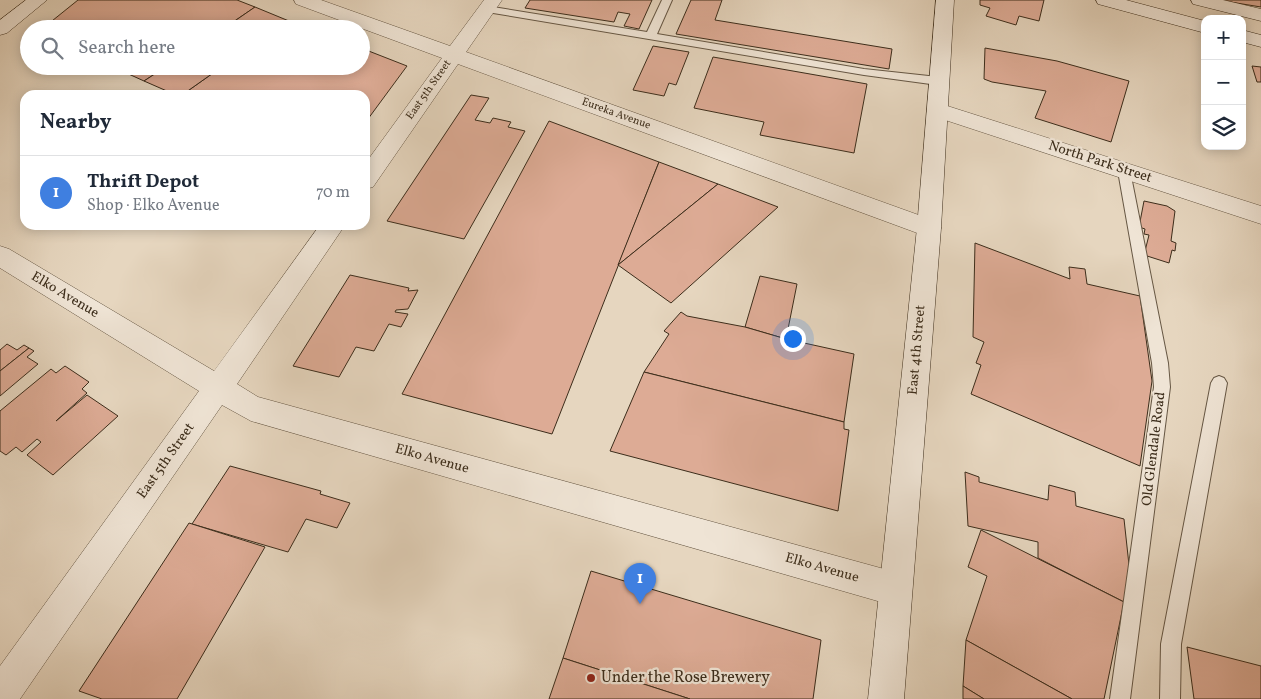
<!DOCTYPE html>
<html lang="en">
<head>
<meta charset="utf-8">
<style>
  :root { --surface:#fff; --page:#f2f2f3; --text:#1f2937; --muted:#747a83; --line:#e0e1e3; --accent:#ea580c }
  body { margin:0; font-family:Vollkorn,serif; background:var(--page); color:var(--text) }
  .controls { position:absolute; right:15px; top:15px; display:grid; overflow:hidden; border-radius:10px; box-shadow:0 2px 12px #0003 }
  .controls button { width:45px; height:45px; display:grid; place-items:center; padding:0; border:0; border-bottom:1px solid var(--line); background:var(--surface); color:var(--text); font:25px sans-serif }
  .you { position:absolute; left:792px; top:338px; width:18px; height:18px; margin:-12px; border:4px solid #fff; border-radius:50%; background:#1a73e8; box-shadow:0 0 0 8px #1a73e833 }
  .badge { display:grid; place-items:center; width:32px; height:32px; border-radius:50%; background:var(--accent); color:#fff; font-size:16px; font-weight:700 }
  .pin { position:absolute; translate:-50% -41px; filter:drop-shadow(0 1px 2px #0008) }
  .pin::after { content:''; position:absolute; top:26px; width:18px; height:15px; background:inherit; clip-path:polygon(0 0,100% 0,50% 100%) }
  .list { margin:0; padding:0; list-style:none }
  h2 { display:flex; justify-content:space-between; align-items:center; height:65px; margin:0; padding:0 20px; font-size:21px }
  h2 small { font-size:16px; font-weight:400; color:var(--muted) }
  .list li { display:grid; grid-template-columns:32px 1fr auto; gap:15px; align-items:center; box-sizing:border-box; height:75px; padding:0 20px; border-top:1px solid var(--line) }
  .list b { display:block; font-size:19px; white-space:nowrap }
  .list p { margin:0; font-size:16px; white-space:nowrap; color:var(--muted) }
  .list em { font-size:16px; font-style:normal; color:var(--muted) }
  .icon { flex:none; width:28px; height:28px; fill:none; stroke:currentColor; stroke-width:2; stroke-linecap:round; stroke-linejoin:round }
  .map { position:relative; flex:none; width:1261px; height:699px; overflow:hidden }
  .search { position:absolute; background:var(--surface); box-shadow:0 2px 12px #0003; left:20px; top:20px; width:350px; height:55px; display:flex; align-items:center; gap:12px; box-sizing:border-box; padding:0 18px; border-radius:28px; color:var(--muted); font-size:19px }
  .panel { position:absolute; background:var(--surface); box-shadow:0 2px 12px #0003; left:20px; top:90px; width:350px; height:140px; border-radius:15px }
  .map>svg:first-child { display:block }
  .building { fill:#ddab95; stroke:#3c2d1b }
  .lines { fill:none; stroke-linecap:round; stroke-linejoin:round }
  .lane-casing { stroke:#665744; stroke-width:2 }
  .street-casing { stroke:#665744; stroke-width:1 }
  .secondary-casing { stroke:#3c2d1b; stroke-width:1 }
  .lane { fill:#efe4d5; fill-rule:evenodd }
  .street { fill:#efe4d5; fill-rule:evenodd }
  .secondary { fill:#efe4d5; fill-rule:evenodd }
  .poi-dot { fill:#8f2418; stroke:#efe4d5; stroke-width:2 }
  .labels { text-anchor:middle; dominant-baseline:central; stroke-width:4.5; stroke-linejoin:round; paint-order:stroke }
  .far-street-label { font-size:11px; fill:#3c2d1b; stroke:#efe4d5 }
  .street-label { font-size:14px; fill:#3c2d1b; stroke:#efe4d5 }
  .near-poi-label { font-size:16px; fill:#3c2d1b; stroke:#efe4d5; text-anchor:start }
</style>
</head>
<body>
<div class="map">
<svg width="1261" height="699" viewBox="0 0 1261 699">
  <rect width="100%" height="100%" fill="#e6d6bf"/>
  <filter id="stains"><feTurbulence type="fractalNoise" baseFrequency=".004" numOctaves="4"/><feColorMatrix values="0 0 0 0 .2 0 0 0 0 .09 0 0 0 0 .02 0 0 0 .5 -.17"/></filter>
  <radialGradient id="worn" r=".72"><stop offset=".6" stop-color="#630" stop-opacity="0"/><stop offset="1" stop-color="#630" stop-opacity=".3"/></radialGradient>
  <g class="building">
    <polygon points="78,0 237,0 255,7 223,29 42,29"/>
    <polygon points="530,0 652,0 639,29 624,26 630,14 618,12 614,22 525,8"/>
    <polygon points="691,0 722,0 715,20 892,49 889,69 676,34"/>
    <polygon points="980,0 1044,0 1039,21 1019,16 1016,25 986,16 990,8 980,5"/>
    <polygon points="1218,0 1261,0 1261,7"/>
    <polygon points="255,7 289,21 277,29 223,29"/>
    <polygon points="289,21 310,29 277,29"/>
    <polygon points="653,46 689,52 676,85 669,83 664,96 633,90"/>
    <polygon points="361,48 407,66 365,123 365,95 182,95 223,66 361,66"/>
    <polygon points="985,48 1057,61 1129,81 1111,142 1035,118 1046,91 992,82 984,79"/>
    <polygon points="713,57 867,84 854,153 760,135 764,122 694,108"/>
    <polygon points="111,66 167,66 144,81"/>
    <polygon points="167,66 223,66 182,95 176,95 144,81"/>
    <polygon points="1252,66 1261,67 1261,82 1257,82"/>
    <polygon points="471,95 489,98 475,120 490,123 493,118 511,122 508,127 525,131 464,239 387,221"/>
    <polygon points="549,121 659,162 552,434 402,394"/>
    <polygon points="659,162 718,184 618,265"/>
    <polygon points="718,184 778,207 671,303 618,265"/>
    <polygon points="1144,201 1167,206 1175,211 1171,241 1176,243 1175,251 1172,250 1169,263 1144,255 1149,235 1144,234 1145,229 1139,227"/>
    <polygon points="975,243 1070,279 1069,267 1085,269 1087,284 1140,296 1152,381 1140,466 971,394 981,365 976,363 984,342 973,337"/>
    <polygon points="350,275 409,288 408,291 418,290 408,309 396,310 395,312 408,314 401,327 389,324 374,351 356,347 339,377 293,366"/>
    <polygon points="760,276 797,284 786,339 745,327"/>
    <polygon points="681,312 687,316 745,327 786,339 854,354 844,422 644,372 669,334 664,331"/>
    <polygon points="7,344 17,350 24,345 29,348 0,371 0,350"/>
    <polygon points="29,348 34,351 27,357 38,364 0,396 0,371"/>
    <polygon points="65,366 89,382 82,389 87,393 56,421 87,395 118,416 53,475 27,455 41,442 37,439 22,452 16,447 6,455 0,451 0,411 51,369 56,373"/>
    <polygon points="644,372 844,422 844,429 849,430 838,511 610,451"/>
    <polygon points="230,466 321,491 320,494 350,503 337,528 306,519 288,552 192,524"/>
    <polygon points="965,472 979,477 979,482 1048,500 1049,485 1075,492 1076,506 1124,519 1129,565 1124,602 1038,558 1038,542 968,526"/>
    <polygon points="189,523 265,547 177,699 102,699 79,691"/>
    <polygon points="981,530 1124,602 1104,699 1072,699 966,640 987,576 968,567"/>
    <polygon points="591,571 821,640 813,699 690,699 563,658"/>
    <polygon points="966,640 1072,699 984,699 963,686"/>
    <polygon points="1187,647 1261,666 1261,699 1194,699"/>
    <polygon points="563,658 690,699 549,699"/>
    <polygon points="963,686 984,699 963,699"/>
  </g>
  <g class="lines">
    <defs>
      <g id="lane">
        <polygon points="662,0 672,0 657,34 864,69 938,77 944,81 938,85 864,75 487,12 482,9 487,6 647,32"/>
        <polygon points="1124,167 1130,171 1168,363 1170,387 1130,699 1110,699 1154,387 1152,363 1118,171"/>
        <polygon points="1219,376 1224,378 1227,383 1181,644 1180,699 1160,699 1161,644 1211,383 1214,378"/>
      </g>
      <g id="street">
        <polygon points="294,0 321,0 450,46 484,0 502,0 466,52 938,222 941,228 938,234 929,237 920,234 458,64 373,187 365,189 365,164 442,58 296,4"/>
        <polygon points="938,103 1261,206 1261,224 930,115 927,110 930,105"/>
        <polygon points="320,225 345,225 237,384 258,397 895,572 907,577 912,589 907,601 895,606 251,421 222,405 20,699 0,699 0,666 199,391 0,268 0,246 9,249 214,371"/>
      </g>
      <g id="secondary">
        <polygon points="26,0 47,0 7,33 0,35 0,20"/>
        <polygon points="936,0 954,0 941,228 904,699 868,699 917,228"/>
        <polygon points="1096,0 1126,0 1205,21 1205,33 1098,4"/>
        <polygon points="1191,0 1223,0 1261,9 1261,21 1193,4"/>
        <polygon points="1242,30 1261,35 1261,47 1242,42"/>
      </g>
    </defs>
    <use href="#lane" class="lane-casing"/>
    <use href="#street" class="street-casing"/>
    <use href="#secondary" class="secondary-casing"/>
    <use href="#lane" class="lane"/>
    <use href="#street" class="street"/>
    <use href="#secondary" class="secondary"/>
  </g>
  <circle class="poi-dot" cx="591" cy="678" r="5"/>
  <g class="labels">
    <g class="far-street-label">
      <text transform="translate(429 90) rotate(-55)">East 5th Street</text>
      <text transform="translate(616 114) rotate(20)">Eureka Avenue</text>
    </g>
    <g class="street-label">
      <text transform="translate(1100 162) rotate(18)">North Park Street</text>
      <text transform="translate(65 295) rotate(31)">Elko Avenue</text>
      <text transform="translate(917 350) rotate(-85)">East 4th Street</text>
      <text transform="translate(1154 449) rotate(-83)">Old Glendale Road</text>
      <text transform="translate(432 459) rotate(16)">Elko Avenue</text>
      <text transform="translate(166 461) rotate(-55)">East 5th Street</text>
      <text transform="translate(822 568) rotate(16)">Elko Avenue</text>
    </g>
    <g class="near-poi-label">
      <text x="601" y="678">Under the Rose Brewery</text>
    </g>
  </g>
  <rect width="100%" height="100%" filter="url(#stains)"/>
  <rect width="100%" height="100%" fill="url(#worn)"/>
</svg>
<div class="controls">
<button>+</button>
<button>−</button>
<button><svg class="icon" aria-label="layers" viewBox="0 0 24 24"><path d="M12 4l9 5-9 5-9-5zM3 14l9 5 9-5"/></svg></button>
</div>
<div class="you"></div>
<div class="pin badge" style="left:640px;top:604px;background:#3f7fe0">1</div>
<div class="search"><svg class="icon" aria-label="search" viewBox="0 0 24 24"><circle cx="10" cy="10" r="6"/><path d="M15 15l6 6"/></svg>Search here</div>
<section class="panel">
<h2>Nearby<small></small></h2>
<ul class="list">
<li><span class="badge" style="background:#3f7fe0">1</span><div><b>Thrift Depot</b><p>Shop · Elko Avenue</p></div><em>70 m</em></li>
</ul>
</section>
</div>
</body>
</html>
